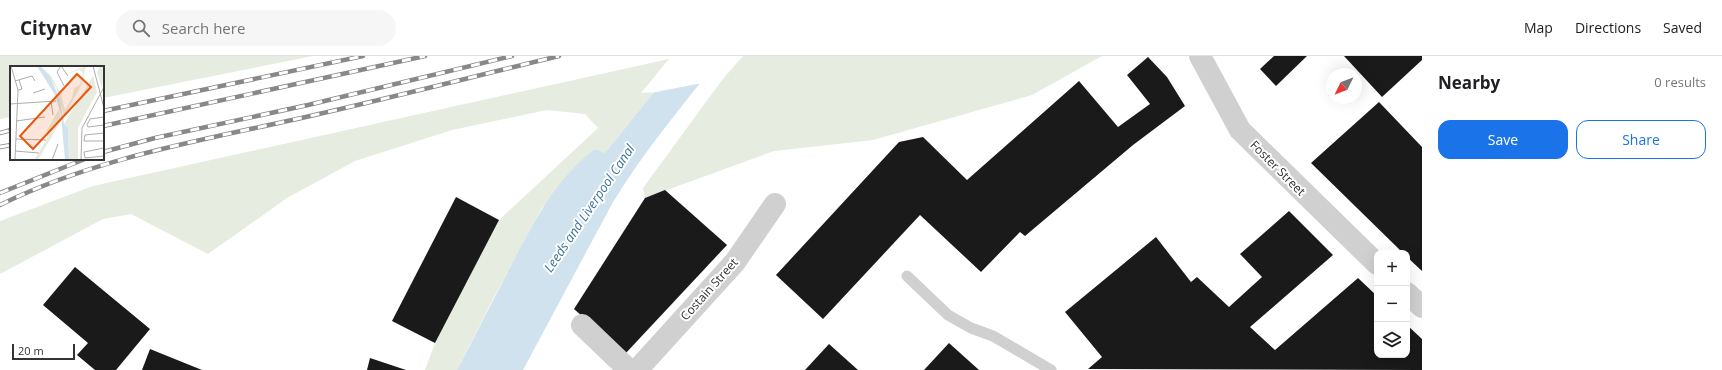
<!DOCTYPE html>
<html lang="en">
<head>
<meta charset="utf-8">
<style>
  :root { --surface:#fff; --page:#f6f6f6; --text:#202124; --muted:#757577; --line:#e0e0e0; --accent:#1a73e8 }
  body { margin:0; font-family:"Open Sans",sans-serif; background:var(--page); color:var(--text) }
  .controls { position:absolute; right:12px; bottom:12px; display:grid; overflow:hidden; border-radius:8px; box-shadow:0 4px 16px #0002 }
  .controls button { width:36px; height:36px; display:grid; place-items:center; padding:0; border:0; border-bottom:1px solid var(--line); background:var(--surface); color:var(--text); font:20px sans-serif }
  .compass { position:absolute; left:1326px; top:12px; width:36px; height:36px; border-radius:50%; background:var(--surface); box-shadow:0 4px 16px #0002; rotate:227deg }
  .scale { position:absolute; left:12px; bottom:10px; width:63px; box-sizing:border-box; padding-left:4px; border:2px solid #333; border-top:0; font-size:11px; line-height:14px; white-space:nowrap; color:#333; -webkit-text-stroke:3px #fff; paint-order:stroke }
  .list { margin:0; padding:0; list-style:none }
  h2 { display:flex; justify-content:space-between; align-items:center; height:52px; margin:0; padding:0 16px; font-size:17px }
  h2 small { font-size:13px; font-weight:400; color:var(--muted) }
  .actions { display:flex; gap:8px; padding:12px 16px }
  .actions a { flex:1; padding:9px 0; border:1px solid var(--accent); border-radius:12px; text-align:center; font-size:14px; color:var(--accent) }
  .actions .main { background:var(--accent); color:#fff }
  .icon { flex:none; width:22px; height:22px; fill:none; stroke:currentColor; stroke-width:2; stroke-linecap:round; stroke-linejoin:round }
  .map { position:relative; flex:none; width:1422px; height:314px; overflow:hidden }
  header { display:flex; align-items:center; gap:24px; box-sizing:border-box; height:56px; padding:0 20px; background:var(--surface); border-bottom:1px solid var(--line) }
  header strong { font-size:19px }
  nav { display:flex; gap:22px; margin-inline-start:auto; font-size:14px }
  .search { width:280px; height:36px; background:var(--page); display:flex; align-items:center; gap:10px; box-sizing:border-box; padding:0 14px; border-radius:22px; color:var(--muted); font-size:15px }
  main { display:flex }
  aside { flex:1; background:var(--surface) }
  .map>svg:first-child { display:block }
  .green { fill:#e6ecdf }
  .water { fill:#cfe2ee }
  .pier { fill:#fff }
  .building { fill:#1a1a1a }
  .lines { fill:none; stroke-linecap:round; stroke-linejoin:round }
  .service { stroke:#d0d0d0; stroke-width:11 }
  .minor { stroke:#d0d0d0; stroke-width:22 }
  .rail-casing { stroke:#888; stroke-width:4.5 }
  .rail { stroke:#fff; stroke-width:3; stroke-dasharray:9; stroke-linecap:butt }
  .labels { text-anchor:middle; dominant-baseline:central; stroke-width:4; stroke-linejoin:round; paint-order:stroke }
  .street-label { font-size:12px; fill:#333; stroke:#fff }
  .water-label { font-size:13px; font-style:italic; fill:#3f7597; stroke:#fff }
  .inset-road { fill:none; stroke:#adadad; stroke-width:1 }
  .view { fill:#e8590c; fill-opacity:0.15; stroke:#e8590c; stroke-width:2 }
  .inset-edge { fill:none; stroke:#333; stroke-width:2 }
</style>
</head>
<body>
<header>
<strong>Citynav</strong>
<div class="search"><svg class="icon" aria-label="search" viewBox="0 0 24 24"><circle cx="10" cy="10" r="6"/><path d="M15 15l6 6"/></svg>Search here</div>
<nav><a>Map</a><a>Directions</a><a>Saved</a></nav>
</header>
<main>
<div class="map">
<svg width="1422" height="314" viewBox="0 0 1422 314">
  <rect width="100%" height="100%" fill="#fff"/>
  <g class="green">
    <polygon points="0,0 313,0 103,42 103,11 11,11 11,61 0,63"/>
    <polygon points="743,0 1102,0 1032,39 873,84 774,95 645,142 643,132 722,24"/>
    <polygon points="669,3 641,37 654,36 605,97 595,93 542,152 494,241 457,314 425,314 435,287 499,164 598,72 585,58 547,54 452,74 355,105 287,142 208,198 131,158 103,163 0,218 0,165 93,130"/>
  </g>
  <path class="water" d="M683,0H722C684,47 645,94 613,146L523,314H457C477,276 496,238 516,200C538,159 557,122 595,93L605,97Z"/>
  <polygon class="pier" points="680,0 724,0 702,27 651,37"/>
  <g class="building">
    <polygon points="1274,0 1307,0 1276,30 1260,13"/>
    <polygon points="1344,0 1422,0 1422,4 1382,41"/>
    <polygon points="1148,1 1167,21 1185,50 1133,89 1025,180 1020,176 981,216 920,159 823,263 776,219 899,86 923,81 967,124 1079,25 1118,71 1150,48 1127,19"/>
    <polygon points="1379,46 1422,91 1422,215 1407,201 1407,197 1403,197 1311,107"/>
    <polygon points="665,134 727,189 625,298 574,253 645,142"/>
    <polygon points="456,141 499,164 435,287 392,265"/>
    <polygon points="1289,155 1333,199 1250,271 1275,294 1358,222 1377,240 1377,299 1407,299 1407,269 1422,283 1422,314 1088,313 1102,301 1065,256 1156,181 1191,226 1197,221 1229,251 1262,221 1240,198"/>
    <polygon points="75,211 150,273 116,314 95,314 77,299 88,287 43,249"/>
    <polygon points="949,287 979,314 924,314"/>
    <polygon points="829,288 858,314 805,314"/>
    <polygon points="150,293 202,314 142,314"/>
    <polygon points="370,302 406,314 367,314"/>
  </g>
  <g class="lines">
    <polyline class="service" points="907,220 948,259 971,272 993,280 1051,314"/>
    <g class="minor">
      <polyline points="1200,0 1240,74 1377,208"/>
      <polyline points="1407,237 1422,251"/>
      <polyline points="582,269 629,314"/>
      <polyline points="637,314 735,206 775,148"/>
    </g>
    <defs>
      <g id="rail">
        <polyline points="103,55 363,0"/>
        <polyline points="103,70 425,0"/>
        <polyline points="0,77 11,74"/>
        <polyline points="0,91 11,89"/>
        <polyline points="103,96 155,82 308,49 512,0"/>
        <polyline points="0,137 85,103"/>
        <path d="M0,149C89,105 187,87 283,66C375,46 467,22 559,0"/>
      </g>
    </defs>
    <use href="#rail" class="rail-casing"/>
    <use href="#rail" class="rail"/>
  </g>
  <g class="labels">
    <g class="street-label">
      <text transform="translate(1278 112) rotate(45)">Foster Street</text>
      <text transform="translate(709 233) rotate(-48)">Costain Street</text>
    </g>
    <g class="water-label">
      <text transform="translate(589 152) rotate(-56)">Leeds and Liverpool Canal</text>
    </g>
  </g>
  <g transform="translate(10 10)">
    <rect width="94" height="94" fill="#fff"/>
    <path d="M30,0L41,10L51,28L55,44L62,32L64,22L70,19L73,7L70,4L58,7L76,0L71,20L54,50L46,21ZM90,0H94L92,22L87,6ZM83,10L87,26L68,62V94H59L58,63L54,58ZM49,43L51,55L28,94H24L37,73V64Z" fill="#e6ecdf"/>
    <path d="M27,0H30L39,9L50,33L54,58L58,62L59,94H55L51,49L45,29Z" fill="#cfe2ee"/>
    <path class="inset-road" d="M1,0L8,24L5,94M51,0L47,6L54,20M51,0L58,10M83,0L94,42M5,15L22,10L25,15M8,24L12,23L9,14M23,27L35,23M41,35L43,49M0,38L46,35M94,51L80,53L77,59L78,61L94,59M6,55L35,51M94,67L75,69L74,75H94M6,73L36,74M94,82L74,86L75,92L94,90M5,85L29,87M42,94L48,78M71,94L72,62L94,21"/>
    <path class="view" d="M67,8L81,21L23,83L10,70Z"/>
    <rect width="94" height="94" class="inset-edge"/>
  </g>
</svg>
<div class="controls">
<button>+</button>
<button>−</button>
<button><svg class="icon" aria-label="layers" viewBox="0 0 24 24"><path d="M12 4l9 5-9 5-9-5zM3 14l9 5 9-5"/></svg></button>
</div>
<svg class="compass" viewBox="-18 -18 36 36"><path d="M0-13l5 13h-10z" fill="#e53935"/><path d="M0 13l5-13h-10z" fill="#757577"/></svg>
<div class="scale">20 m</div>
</div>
<aside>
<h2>Nearby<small>0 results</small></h2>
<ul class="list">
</ul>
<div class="actions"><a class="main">Save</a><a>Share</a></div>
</aside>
</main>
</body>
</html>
